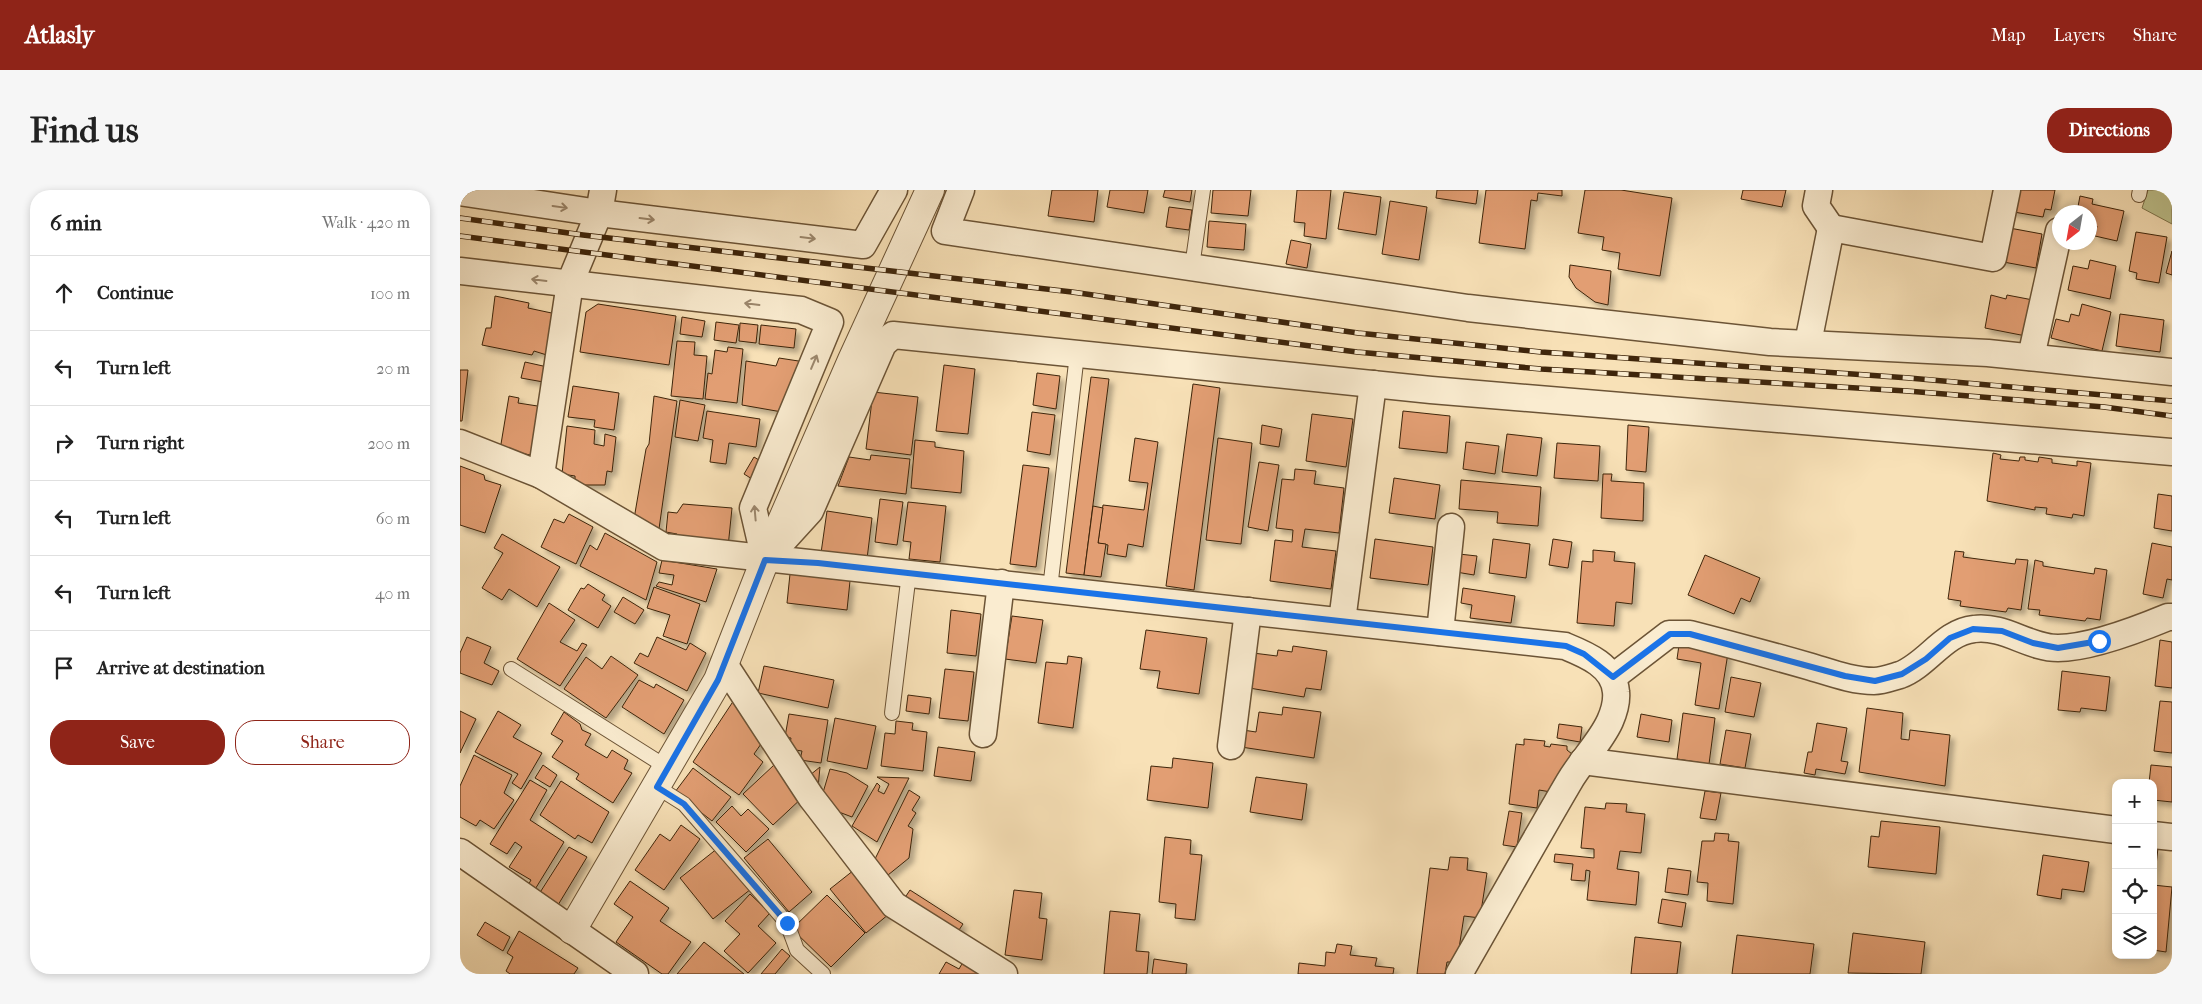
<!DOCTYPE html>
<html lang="en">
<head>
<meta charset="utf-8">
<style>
  :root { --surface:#fff; --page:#f6f6f6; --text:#222; --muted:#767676; --line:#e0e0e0; --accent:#8f2418 }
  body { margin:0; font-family:"IM FELL French Canon",serif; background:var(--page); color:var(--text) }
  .controls { position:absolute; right:15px; bottom:15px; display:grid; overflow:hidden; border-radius:10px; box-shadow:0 2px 8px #0003 }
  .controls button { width:45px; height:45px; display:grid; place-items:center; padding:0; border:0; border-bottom:1px solid var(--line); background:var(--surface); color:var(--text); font:25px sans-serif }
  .compass { position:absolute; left:1592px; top:15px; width:45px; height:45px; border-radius:50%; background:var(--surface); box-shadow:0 2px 8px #0003; rotate:211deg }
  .stop { position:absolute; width:15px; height:15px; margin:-11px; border:4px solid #1a73e8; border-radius:50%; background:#fff }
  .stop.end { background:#1a73e8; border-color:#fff; box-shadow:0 1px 5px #0008 }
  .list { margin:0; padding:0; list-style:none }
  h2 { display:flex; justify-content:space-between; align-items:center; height:65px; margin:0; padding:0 20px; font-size:21px }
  h2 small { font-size:16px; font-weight:400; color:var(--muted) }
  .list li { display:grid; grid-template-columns:32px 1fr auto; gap:15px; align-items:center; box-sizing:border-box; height:75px; padding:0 20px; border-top:1px solid var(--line) }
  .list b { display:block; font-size:19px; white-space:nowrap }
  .list em { font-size:16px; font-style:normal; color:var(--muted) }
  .actions { display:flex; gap:10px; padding:15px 20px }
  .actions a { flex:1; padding:11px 0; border:1px solid var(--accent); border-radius:20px; text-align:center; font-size:18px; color:var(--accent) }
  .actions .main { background:var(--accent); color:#fff }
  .icon { flex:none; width:28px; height:28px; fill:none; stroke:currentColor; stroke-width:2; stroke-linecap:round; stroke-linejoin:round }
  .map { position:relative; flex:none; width:1712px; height:784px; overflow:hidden; border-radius:20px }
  header { display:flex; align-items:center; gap:30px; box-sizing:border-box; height:70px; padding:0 25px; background:var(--accent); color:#fff }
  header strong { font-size:24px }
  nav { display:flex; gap:28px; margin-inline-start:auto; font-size:18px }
  .intro { display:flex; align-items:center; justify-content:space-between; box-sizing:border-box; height:120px; padding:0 30px }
  h1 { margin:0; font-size:35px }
  .button { padding:12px 22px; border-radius:20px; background:var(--accent); color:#fff; font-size:18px; font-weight:700 }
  main { display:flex; gap:30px; padding:0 30px }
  aside { flex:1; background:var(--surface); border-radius:20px; box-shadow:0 2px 8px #0003 }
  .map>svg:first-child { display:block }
  .green { fill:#bec28d; stroke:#7e744c }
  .building { fill:#e29e73; stroke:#3e250b; filter:url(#shadow) }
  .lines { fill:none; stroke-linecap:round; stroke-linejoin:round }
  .service-casing { stroke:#6c5436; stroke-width:16 }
  .minor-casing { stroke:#6c5436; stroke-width:29 }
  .tertiary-casing { stroke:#6c5436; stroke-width:30 }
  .service { stroke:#faecd0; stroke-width:14 }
  .minor { stroke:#faecd0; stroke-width:26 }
  .tertiary { stroke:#faecd0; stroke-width:28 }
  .rail-casing { stroke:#3e250b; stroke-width:5.5 }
  .rail { stroke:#faecd0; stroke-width:4; stroke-dasharray:11; stroke-linecap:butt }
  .oneway { stroke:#9c886e }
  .route { stroke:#1a73e8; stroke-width:6 }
</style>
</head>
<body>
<header>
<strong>Atlasly</strong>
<nav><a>Map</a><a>Layers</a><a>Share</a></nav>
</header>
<div class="intro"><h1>Find us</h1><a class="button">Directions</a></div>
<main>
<aside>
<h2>6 min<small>Walk · 420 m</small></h2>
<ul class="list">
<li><svg class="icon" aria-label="ahead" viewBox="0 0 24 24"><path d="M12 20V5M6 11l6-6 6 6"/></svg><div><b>Continue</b></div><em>100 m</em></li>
<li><svg class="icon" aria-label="left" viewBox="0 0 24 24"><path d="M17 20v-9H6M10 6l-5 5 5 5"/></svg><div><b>Turn left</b></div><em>20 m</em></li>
<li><svg class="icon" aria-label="right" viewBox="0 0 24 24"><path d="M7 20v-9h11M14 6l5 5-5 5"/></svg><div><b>Turn right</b></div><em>200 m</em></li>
<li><svg class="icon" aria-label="left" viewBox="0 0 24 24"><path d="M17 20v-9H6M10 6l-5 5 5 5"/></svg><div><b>Turn left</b></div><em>60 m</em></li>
<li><svg class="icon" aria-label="left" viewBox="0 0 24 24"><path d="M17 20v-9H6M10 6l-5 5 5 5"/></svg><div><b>Turn left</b></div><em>40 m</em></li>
<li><svg class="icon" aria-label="arrive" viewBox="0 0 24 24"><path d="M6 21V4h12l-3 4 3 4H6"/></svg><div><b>Arrive at destination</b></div></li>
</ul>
<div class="actions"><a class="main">Save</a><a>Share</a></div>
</aside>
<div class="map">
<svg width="1712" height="784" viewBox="0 0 1712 784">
  <defs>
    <filter id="shadow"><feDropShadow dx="4.5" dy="4.5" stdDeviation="2.5" flood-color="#0004"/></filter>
  </defs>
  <rect width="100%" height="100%" fill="#f8e1b7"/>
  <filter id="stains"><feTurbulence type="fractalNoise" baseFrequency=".004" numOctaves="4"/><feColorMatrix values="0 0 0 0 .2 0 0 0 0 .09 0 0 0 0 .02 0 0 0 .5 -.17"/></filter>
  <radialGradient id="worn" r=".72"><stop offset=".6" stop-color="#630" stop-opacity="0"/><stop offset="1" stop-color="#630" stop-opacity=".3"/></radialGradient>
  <polygon class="green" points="1688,0 1712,0 1712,34 1682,18"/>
  <g class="building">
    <polygon points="592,0 638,0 634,32 588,26"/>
    <polygon points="650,0 688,0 684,23 647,17"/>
    <polygon points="705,0 732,0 730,12 703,7"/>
    <polygon points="753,0 791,0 788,26 751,23"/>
    <polygon points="837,0 871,0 866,49 844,46 845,33 834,32"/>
    <polygon points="977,0 1018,0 1016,14 976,8"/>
    <polygon points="1026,0 1102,0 1102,6 1078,3 1077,11 1071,10 1065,59 1019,53"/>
    <polygon points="1125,0 1161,0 1212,8 1200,86 1158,79 1160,63 1142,60 1144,47 1118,43"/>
    <polygon points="1283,0 1326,0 1322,17 1281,9"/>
    <polygon points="1551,0 1595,0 1591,20 1585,19 1583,27 1548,21"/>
    <polygon points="884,2 921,7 916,45 878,39"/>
    <polygon points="1620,6 1633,9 1632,14 1664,21 1657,51 1635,46 1637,36 1630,34 1630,22 1617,22"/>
    <polygon points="930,11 967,17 959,70 922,64"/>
    <polygon points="709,17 732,20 729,40 706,37"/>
    <polygon points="749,31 786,34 784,60 747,57"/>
    <polygon points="1544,37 1582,44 1576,78 1538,71"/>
    <polygon points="1676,42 1707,47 1699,93 1676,89 1677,83 1669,81"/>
    <polygon points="831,50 851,54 847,78 826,74"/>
    <polygon points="1712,61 1712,85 1706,83"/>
    <polygon points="1630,70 1656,76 1650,109 1608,100 1613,76 1628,79"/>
    <polygon points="1110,75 1151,81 1148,115 1135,112 1116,98 1109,87"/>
    <polygon points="1531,105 1546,109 1547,105 1573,110 1566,146 1525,138"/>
    <polygon points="35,106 69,113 68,118 101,125 93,167 74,161 72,165 22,155 26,138 31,138"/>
    <polygon points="138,114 216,126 209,175 120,162 126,122"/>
    <polygon points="1622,114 1651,122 1642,161 1591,148 1596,129 1609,132 1611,124 1619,126"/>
    <polygon points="1660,124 1704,130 1700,162 1656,156"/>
    <polygon points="222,127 245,131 242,147 220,144"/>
    <polygon points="256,132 279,135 276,153 254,150"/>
    <polygon points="280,133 298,135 296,153 279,151"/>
    <polygon points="301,135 336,139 334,158 299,154"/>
    <polygon points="217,151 235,152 234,165 247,166 243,209 211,206"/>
    <polygon points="268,157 283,159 277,213 245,209 248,183 252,184 255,160 267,162"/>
    <polygon points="319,168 345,172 322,222 282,215 286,171 316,176"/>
    <polygon points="65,172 92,178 89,193 61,188"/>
    <polygon points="484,175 515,179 508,244 476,241"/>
    <polygon points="0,180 8,180 2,231 0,231"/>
    <polygon points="577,183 600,186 596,219 573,215"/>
    <polygon points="631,187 649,189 624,385 606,383"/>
    <polygon points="733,194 760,198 734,400 706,396"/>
    <polygon points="113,196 159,203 154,240 134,237 135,230 108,227"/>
    <polygon points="413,202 458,207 451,265 406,259"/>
    <polygon points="49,206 59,208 58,213 84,217 77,266 40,260"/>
    <polygon points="194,206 217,211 198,346 174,329 186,259 189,254"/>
    <polygon points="220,210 245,215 238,251 215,247"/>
    <polygon points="247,221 300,229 296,257 269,253 266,274 250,272 253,250 243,248"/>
    <polygon points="943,221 990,226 987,263 939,258"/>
    <polygon points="572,222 595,225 590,265 567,261"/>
    <polygon points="852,224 893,229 886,277 846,271"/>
    <polygon points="802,235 822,239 819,257 800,254"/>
    <polygon points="1168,235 1189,237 1186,282 1166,280"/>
    <polygon points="107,236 135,240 134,254 144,256 145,244 156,247 152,282 147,281 145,295 115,295 115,286 102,284"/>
    <polygon points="1047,244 1082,248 1077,286 1042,282"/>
    <polygon points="675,248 698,252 683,357 668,354 666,367 647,364 648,355 638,353 643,315 684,320 688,293 669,291"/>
    <polygon points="758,248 792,253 781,354 746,350"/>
    <polygon points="455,250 475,252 475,257 504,261 501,303 451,298"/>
    <polygon points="1006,252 1039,256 1035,284 1003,279"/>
    <polygon points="1097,253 1140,256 1138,291 1094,288"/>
    <polygon points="1533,263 1541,265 1540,269 1559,271 1560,267 1565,267 1565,270 1578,272 1579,267 1592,269 1592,273 1617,276 1617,271 1631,273 1624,326 1613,324 1612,328 1586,324 1587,318 1575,317 1575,320 1527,311"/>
    <polygon points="411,265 450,269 446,304 378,296 389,267 410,270"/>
    <polygon points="294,267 307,275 297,292 284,284"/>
    <polygon points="799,272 819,275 808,341 788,337"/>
    <polygon points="563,275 589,278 576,377 550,374"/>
    <polygon points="0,276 24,285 25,290 41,295 25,343 0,335"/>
    <polygon points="835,279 856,281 854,294 884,298 879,343 845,339 842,357 876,361 871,399 810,391 815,350 832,352 833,340 816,338 822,289 834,290"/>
    <polygon points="1143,284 1152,284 1151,291 1184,293 1183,331 1141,328"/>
    <polygon points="934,288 980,295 975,329 929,323"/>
    <polygon points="1001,290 1081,297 1078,336 1037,333 1038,322 999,319"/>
    <polygon points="1698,304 1712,306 1712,341 1694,338"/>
    <polygon points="420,309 443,312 437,355 415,352"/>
    <polygon points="448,312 486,316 480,372 449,369 451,352 443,351"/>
    <polygon points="223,314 272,318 268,357 225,353 217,344 206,342 208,322 217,323"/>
    <polygon points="633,316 643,318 638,353 646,354 641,387 624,385"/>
    <polygon points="367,321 412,328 407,369 361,363"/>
    <polygon points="109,324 133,337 116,374 81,357 94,329 104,333"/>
    <polygon points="145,343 197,372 186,410 120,376 130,355 137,360"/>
    <polygon points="42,344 100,377 77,417 49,399 42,410 22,398 43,363 34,358"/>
    <polygon points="915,349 973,357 968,395 910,388"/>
    <polygon points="1033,349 1070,354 1066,388 1029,383"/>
    <polygon points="1093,349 1112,352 1108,378 1089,375"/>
    <polygon points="1692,353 1712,357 1712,390 1707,389 1703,408 1683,404"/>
    <polygon points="1133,360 1155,362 1154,371 1175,373 1172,414 1156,412 1154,436 1117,433 1122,371 1133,372"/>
    <polygon points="1495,361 1504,362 1503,367 1555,374 1556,369 1568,370 1561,420 1548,418 1546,422 1500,416 1501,411 1488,409"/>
    <polygon points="999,364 1017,366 1014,385 996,382"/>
    <polygon points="1245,365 1300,388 1290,412 1281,408 1274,424 1228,405"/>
    <polygon points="202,370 257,379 246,412 196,396 199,392 212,395 214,385 199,383"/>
    <polygon points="1575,370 1583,372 1583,376 1634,384 1635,378 1647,380 1640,430 1627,428 1625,431 1579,425 1580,420 1568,419"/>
    <polygon points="330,384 390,391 387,420 327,413"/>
    <polygon points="128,394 145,405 142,410 151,416 138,438 108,420 121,398 124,399"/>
    <polygon points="194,397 240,414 227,454 203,446 210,425 187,418"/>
    <polygon points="1003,398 1055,406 1051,433 1010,428 1012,415 1001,413"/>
    <polygon points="163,407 184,420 175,434 154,422"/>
    <polygon points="89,413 115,430 100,452 117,461 122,453 127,455 100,496 57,469"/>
    <polygon points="491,420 521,424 516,466 487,463"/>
    <polygon points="552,426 583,430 576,473 545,469"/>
    <polygon points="686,440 747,448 739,504 697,498 700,481 680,479"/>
    <polygon points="7,447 31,457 24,473 39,481 32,495 0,483 0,463"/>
    <polygon points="197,447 226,460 230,453 246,463 227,501 174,473 180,463 188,467"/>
    <polygon points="1700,450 1712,452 1712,498 1695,496"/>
    <polygon points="1219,455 1268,463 1259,519 1235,515 1241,473 1217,469"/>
    <polygon points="833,456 867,461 861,500 846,498 844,507 789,498 793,463 817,466 818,460 832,462"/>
    <polygon points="151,466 178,485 146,528 104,499 126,467 142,479"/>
    <polygon points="608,466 622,468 613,538 578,533 586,472 607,474"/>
    <polygon points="304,476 374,490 368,518 298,503"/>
    <polygon points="485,479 514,482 508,531 479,528"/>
    <polygon points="1602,481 1650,487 1646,521 1621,518 1620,522 1598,520"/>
    <polygon points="1271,487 1301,493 1294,527 1265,522"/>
    <polygon points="179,490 194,498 196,494 224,510 204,544 162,517"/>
    <polygon points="448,505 471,508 469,524 446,521"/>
    <polygon points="276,507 301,554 294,564 303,572 279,605 233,572"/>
    <polygon points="1700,511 1712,512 1712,563 1694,561"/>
    <polygon points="823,517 861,522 854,568 781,557 783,540 796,542 799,522 822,525"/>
    <polygon points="1407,518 1443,523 1441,549 1449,550 1450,540 1490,545 1485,596 1399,582"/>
    <polygon points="0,521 16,529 0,563"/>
    <polygon points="38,521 61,535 53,547 82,563 61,599 52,593 58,584 15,562"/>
    <polygon points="104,522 120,534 122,540 131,544 125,555 147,568 152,560 168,570 164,579 172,583 153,613 116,589 119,584 92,567 103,551 91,544"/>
    <polygon points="1223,523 1255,528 1249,574 1217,569"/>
    <polygon points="329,524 368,530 361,573 340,570 342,561 329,559 331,548 325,547"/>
    <polygon points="1181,524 1212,530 1209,552 1177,547"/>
    <polygon points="375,528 416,536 407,579 367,571"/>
    <polygon points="436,531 453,533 452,540 467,542 463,581 421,576 425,543 435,544"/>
    <polygon points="1357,533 1387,538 1381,571 1388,572 1385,584 1356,579 1355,585 1344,583 1348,562 1352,562"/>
    <polygon points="1099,534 1122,537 1120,552 1097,548"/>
    <polygon points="1266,540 1291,544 1285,578 1260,574"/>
    <polygon points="1064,549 1085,551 1084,556 1090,557 1091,554 1107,556 1107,560 1112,564 1091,602 1079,600 1077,618 1049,614 1056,554 1064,555"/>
    <polygon points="478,557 515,562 511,591 474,586"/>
    <polygon points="14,565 52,585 44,603 54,610 34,639 20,630 16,636 0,627 0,596"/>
    <polygon points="713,568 753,573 748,618 687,610 691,576 712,578"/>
    <polygon points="83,575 97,585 90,597 75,588"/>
    <polygon points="314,575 344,606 313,635 283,604"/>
    <polygon points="1691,575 1712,577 1712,612 1693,610 1693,593 1689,593"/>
    <polygon points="360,577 358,598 350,585"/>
    <polygon points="233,578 271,607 252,631 215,602"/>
    <polygon points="370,579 387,583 408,596 392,627 371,619 362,606"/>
    <polygon points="417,587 449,588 417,652 392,636 417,593 420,596 418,601 424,604 429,594"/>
    <polygon points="796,587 847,594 842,630 790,622"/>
    <polygon points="70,590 87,600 70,630 104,652 74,701 67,697 71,690 49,677 62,657 55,652 47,664 30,654"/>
    <polygon points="101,591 149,622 132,653 118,645 115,649 80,625"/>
    <polygon points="449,600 460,607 452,620 456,623 448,636 453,639 449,668 428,685 415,669"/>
    <polygon points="1245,601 1261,603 1256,630 1240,628"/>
    <polygon points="1146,613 1167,614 1166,622 1185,624 1181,663 1160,661 1157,679 1179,682 1176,715 1127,710 1130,681 1126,680 1125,691 1111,690 1113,674 1094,672 1095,664 1134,668 1134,659 1121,658 1125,617 1145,619"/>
    <polygon points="272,616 281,626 288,619 309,639 286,662 256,632"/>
    <polygon points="1049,621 1062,623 1057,657 1043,655"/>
    <polygon points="1421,631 1480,637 1476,684 1408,677 1411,646 1419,647"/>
    <polygon points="221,635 240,649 204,700 175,680 200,644 210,651"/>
    <polygon points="1255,643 1269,644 1268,651 1279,652 1273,714 1247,711 1248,693 1237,692 1242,651 1254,651"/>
    <polygon points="705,647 731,650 730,664 742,665 735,730 715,728 716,714 699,712"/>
    <polygon points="308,649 352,702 329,722 284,668"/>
    <polygon points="109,657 127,667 98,715 79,704"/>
    <polygon points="258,658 291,699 253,729 220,688"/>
    <polygon points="1693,658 1698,658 1694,693 1693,693"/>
    <polygon points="1583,665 1629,672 1624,702 1602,699 1601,709 1577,705"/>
    <polygon points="990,667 1008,668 1007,680 1027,683 1020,728 1004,726 998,765 993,772 987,772 985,784 957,784 970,678 988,680"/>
    <polygon points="1208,678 1231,681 1228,705 1205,702"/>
    <polygon points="394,680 429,724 406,743 370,699"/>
    <polygon points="170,691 209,718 200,731 231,752 208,784 202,784 156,752 173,727 154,714"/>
    <polygon points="1693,695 1712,697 1706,762 1693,760"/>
    <polygon points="450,700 503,734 495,746 442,712"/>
    <polygon points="554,700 582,703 579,728 587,729 582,770 545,765"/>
    <polygon points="290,704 310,723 298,736 316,753 288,783 264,761 280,744 265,731"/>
    <polygon points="367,705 405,743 371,777 332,739"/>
    <polygon points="1202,709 1226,713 1222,737 1198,733"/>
    <polygon points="650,721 680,724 676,761 689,762 687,784 644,784"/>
    <polygon points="25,732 50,747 43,761 17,745"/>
    <polygon points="59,741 118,778 114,784 50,784 46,781 53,767 47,763"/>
    <polygon points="1393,743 1465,752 1461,784 1388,783"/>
    <polygon points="1277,745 1354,754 1350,784 1272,784"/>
    <polygon points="1175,747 1221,752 1217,784 1171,784"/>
    <polygon points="244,752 284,784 217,784"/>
    <polygon points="877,754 892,756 890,765 917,768 915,776 934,778 933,784 838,784 839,773 865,776 866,762 875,763"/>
    <polygon points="322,759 330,766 315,784 301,784"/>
    <polygon points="694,769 727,774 726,784 692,784"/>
    <polygon points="486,772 499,779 503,772 525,784 479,784"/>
  </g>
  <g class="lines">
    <defs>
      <g id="service">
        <polyline points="1679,5 1680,0"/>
        <polyline points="732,77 743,0"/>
        <polyline points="590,399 617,164"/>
        <polyline points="51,479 208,578"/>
        <polyline points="432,523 449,383"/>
        <polyline points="197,597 224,614 327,733 337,760 363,784"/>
      </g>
      <g id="minor">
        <path d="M143,0L139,23L110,93L81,285L204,357L1105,456C1127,465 1154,476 1156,502C1157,512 1154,522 1150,531C1140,553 1121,571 1109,592C1072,655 1036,720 999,784"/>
        <polyline points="501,0 485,41 1008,118 1310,152 1528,163 1712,182"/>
        <polyline points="1359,0 1356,16 1371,38"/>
        <polyline points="0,2 139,23 403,55 434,0"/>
        <polyline points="0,81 341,120 370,132 293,318 305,370"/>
        <polyline points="1348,153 1371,38 1533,68 1547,0"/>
        <polyline points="1571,167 1599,41"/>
        <polyline points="0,253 81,285"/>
        <polyline points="309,366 350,321 423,154 433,145 971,200 1712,262"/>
        <polyline points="882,431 913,194"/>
        <polyline points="980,442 991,337"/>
        <polyline points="264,474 351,607 434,715 544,784"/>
        <path d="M1153,487L1209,444H1230C1269,454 1309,465 1348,476C1369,482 1392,491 1414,491C1422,491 1433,487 1440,485C1467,475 1484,442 1514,439C1544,435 1569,458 1598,458C1629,458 1679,439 1708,427H1712"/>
        <polyline points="523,544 541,393"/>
        <polyline points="771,556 788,421"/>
        <polyline points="1123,571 1656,640"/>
        <polyline points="1693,645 1712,647"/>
        <polyline points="0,662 175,784"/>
      </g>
      <polyline id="tertiary" points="112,740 258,490 305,370 392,170 470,0"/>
    </defs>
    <use href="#service" class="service-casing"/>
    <use href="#minor" class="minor-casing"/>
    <use href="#tertiary" class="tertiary-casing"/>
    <use href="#service" class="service"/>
    <use href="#minor" class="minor"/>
    <use href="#tertiary" class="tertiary"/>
    <defs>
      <g id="rail">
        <polyline points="0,28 123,45 612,102 898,143 1081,162 1449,188 1712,211"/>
        <polyline points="0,46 897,162 1081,179 1447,201 1644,217 1712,226"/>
      </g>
    </defs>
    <use href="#rail" class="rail-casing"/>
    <use href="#rail" class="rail"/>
  </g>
  <defs><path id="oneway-shaft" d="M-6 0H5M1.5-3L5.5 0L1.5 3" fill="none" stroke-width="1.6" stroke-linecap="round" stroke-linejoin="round" transform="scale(1.25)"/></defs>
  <g class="oneway">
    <use href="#oneway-shaft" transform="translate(100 17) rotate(8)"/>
    <use href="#oneway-shaft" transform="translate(187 29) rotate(7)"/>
    <use href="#oneway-shaft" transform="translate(348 48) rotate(7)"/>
    <use href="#oneway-shaft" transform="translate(79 90) rotate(-173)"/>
    <use href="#oneway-shaft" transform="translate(292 114) rotate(-173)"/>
    <use href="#oneway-shaft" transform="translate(354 172) rotate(-67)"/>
    <use href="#oneway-shaft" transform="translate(295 323) rotate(-95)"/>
  </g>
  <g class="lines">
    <polyline class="route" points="327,733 224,614 197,597 258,490 305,370 358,373 1106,456 1124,464 1153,487 1210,444 1230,444 1385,486 1415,491 1442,484 1466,469 1490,448 1513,439 1542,441 1573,453 1598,458 1639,451"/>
  </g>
  <rect width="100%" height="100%" filter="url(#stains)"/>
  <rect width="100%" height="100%" fill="url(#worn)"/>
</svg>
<div class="controls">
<button>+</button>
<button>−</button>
<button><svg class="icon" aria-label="locate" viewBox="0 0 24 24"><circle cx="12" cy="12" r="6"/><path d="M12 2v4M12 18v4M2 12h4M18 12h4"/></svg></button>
<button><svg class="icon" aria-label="layers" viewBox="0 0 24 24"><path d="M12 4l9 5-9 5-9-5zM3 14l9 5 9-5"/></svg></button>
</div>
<svg class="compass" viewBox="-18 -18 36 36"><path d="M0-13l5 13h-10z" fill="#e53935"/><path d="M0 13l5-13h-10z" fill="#767676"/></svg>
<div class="stop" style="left:1639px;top:451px"></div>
<div class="stop end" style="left:327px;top:733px"></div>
</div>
</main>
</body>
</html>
